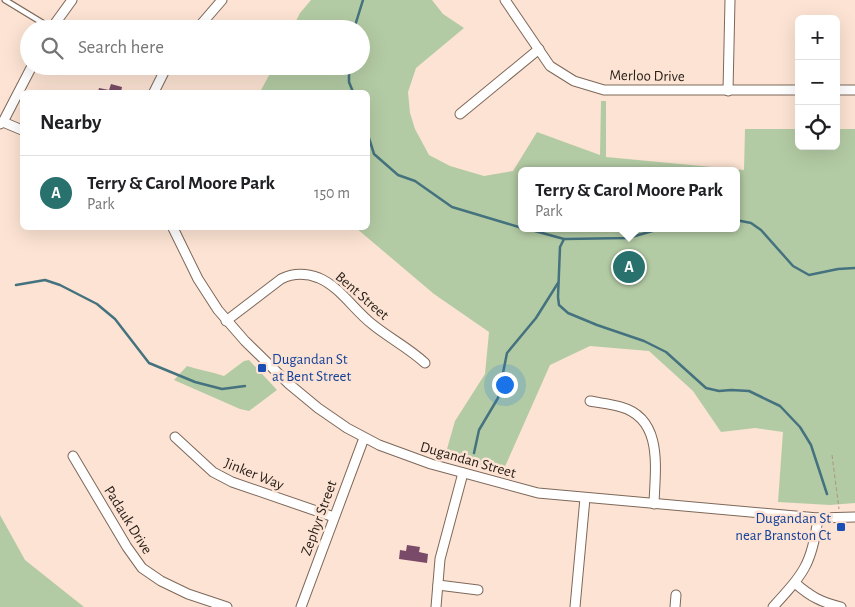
<!DOCTYPE html>
<html lang="en">
<head>
<meta charset="utf-8">
<style>
  :root { --surface:#fff; --page:#f2f2f2; --text:#202124; --muted:#757577; --line:#e0e0e0; --accent:#28716c }
  body { margin:0; font-family:"Alegreya Sans",sans-serif; background:var(--page); color:var(--text) }
  .controls { position:absolute; right:15px; top:15px; display:grid; overflow:hidden; border-radius:8px; box-shadow:0 5px 20px #0002 }
  .controls button { width:45px; height:45px; display:grid; place-items:center; padding:0; border:0; border-bottom:1px solid var(--line); background:var(--surface); color:var(--text); font:25px sans-serif }
  .you { position:absolute; left:504px; top:384px; width:18px; height:18px; margin:-12px; border:4px solid #fff; border-radius:50%; background:#1a73e8; box-shadow:0 0 0 8px #1a73e833 }
  .badge { display:grid; place-items:center; width:32px; height:32px; border-radius:50%; background:var(--accent); color:#fff; font-size:16px; font-weight:700 }
  .pin { position:absolute; translate:-50% -50%; border:2px solid #fff; box-shadow:0 1px 5px #0006 }
  .popup { position:absolute; left:518px; top:167px; width:222px; height:65px; box-sizing:border-box; display:grid; place-content:center; border-radius:8px; background:var(--surface); filter:drop-shadow(0 1px 4px #0005); font-size:16px; white-space:nowrap; color:var(--muted) }
  .popup b { font-size:19px; color:var(--text) }
  .popup::after { content:''; position:absolute; left:50%; top:100%; margin-left:-10px; border:10px solid transparent; border-top-color:var(--surface) }
  .list { margin:0; padding:0; list-style:none }
  h2 { display:flex; justify-content:space-between; align-items:center; height:65px; margin:0; padding:0 20px; font-size:21px }
  h2 small { font-size:16px; font-weight:400; color:var(--muted) }
  .list li { display:grid; grid-template-columns:32px 1fr auto; gap:15px; align-items:center; box-sizing:border-box; height:75px; padding:0 20px; border-top:1px solid var(--line) }
  .list b { display:block; font-size:19px; white-space:nowrap }
  .list p { margin:0; font-size:16px; white-space:nowrap; color:var(--muted) }
  .list em { font-size:16px; font-style:normal; color:var(--muted) }
  .icon { flex:none; width:28px; height:28px; fill:none; stroke:currentColor; stroke-width:2; stroke-linecap:round; stroke-linejoin:round }
  .map { position:relative; flex:none; width:855px; height:607px; overflow:hidden }
  .search { position:absolute; background:var(--surface); box-shadow:0 5px 20px #0002; left:20px; top:20px; width:350px; height:55px; display:flex; align-items:center; gap:12px; box-sizing:border-box; padding:0 18px; border-radius:28px; color:var(--muted); font-size:19px }
  .panel { position:absolute; background:var(--surface); box-shadow:0 5px 20px #0002; left:20px; top:90px; width:350px; height:140px; border-radius:8px }
  .map>svg:first-child { display:block }
  .green { fill:#b3cba4; fill-rule:evenodd }
  .lines { fill:none; stroke-linecap:round; stroke-linejoin:round }
  .stream { stroke:#45727f; stroke-width:2.5 }
  .building { fill:#7a4b68 }
  .lane-casing { stroke:#7e685a; stroke-width:7 }
  .street-casing { stroke:#7e685a; stroke-width:11 }
  .path { stroke:#a9968a; stroke-width:1; stroke-dasharray:4 2.5; stroke-linecap:butt }
  .lane { stroke:#fff; stroke-width:4.5 }
  .street { stroke:#fff; stroke-width:9 }
  .transit-dot { fill:#1a4fb4; stroke:#fce3d3; stroke-width:2 }
  .labels { text-anchor:middle; dominant-baseline:central; stroke-width:5; stroke-linejoin:round; paint-order:stroke }
  .street-label { font-size:15px; fill:#261d17; stroke:#fce3d3 }
  .transit-label { font-size:15px; fill:#164399; stroke:#fce3d3; text-anchor:start }
</style>
</head>
<body>
<div class="map">
<svg width="855" height="607" viewBox="0 0 855 607">
  <rect width="100%" height="100%" fill="#fce3d3"/>
  <g class="green">
    <path d="M311,0H432L443,14L464,28L416,68L408,92L410,113L415,129L429,155L450,166L484,176L513,171L537,132L600,155L601,101H606V157L744,170L745,129H799V146H836V129H855V503L830,505L778,502L783,432L755,428L721,432L693,391L649,351L590,346L550,365L503,471L445,456L455,421L485,374L489,332L434,294L356,228H368V92H260L274,66H361V29H292L300,13ZM522,171H736V228H522Z"/>
    <path d="M249,360L277,390L249,411L240,409L174,380L187,366C200,370 212,372 224,376L244,361Z"/>
    <polygon points="0,515 25,560 84,607 0,607"/>
  </g>
  <g class="lines">
    <g class="stream">
      <polyline points="354,29 363,0"/>
      <polyline points="349,66 349,82 353,92"/>
      <polyline points="368,135 374,154 398,175 415,181 452,207 522,228"/>
      <polyline points="736,220 751,223 761,230 793,266 809,275 838,269 855,268"/>
      <polyline points="524,228 564,239 628,238 663,228"/>
      <polyline points="564,239 560,247 558,297 559,305 568,313 597,325 644,341 666,352 706,388 719,391 731,390 749,391 780,406 800,427 811,445 827,494"/>
      <polyline points="16,285 45,280 60,285 97,304 115,319 149,363 195,382 222,389 245,386"/>
      <polyline points="474,453 479,430 498,398 507,353 536,318 558,283"/>
    </g>
  </g>
  <g class="building">
    <polygon points="111,84 122,87 121,92 98,92 99,88 109,90"/>
    <polygon points="407,545 420,547 419,552 428,554 427,563 399,559 400,550 406,551"/>
  </g>
  <g class="lines">
    <defs>
      <polyline id="lane" points="5,0 51,28"/>
      <g id="street">
        <polyline points="505,0 550,66 574,81 604,90 799,90"/>
        <polyline points="51,29 72,0"/>
        <polyline points="197,29 222,0"/>
        <polyline points="836,90 855,90"/>
        <polyline points="728,91 730,0"/>
        <polyline points="154,92 167,66"/>
        <polyline points="460,114 539,49"/>
        <polyline points="3,122 22,130"/>
        <polyline points="0,124 3,122 32,66"/>
        <polyline points="173,228 198,279 218,310 245,341 289,384 318,408 347,428 379,445 431,464 538,493 818,518 855,517"/>
        <path d="M226,321L281,279C293,273 306,273 319,278C340,287 354,310 372,324C389,338 409,348 425,363"/>
        <path d="M590,401C600,403 611,404 621,407C664,419 655,470 654,504"/>
        <polyline points="175,437 213,472 232,482 334,517"/>
        <polyline points="73,456 127,547 142,568 161,581 188,594 227,607"/>
        <path d="M795,583C811,597 821,602 841,607"/>
        <polyline points="438,585 478,590"/>
        <polyline points="301,607 364,438"/>
        <polyline points="436,607 440,559 463,473"/>
        <polyline points="575,607 585,498"/>
        <polyline points="675,607 676,595"/>
        <path d="M773,607C804,573 812,564 818,518"/>
      </g>
    </defs>
    <use href="#lane" class="lane-casing"/>
    <use href="#street" class="street-casing"/>
    <polyline class="path" points="832,455 839,509"/>
    <use href="#lane" class="lane"/>
    <use href="#street" class="street"/>
  </g>
  <g class="transit-dot">
    <rect x="257" y="363" width="10" height="10" rx="2.5"/>
    <rect x="836" y="522" width="10" height="10" rx="2.5"/>
  </g>
  <g class="labels">
    <g class="street-label">
      <text transform="translate(647 76) rotate(1)">Merloo Drive</text>
      <text transform="translate(362 296) rotate(41)">Bent Street</text>
      <text transform="translate(468 460) rotate(16)">Dugandan Street</text>
      <text transform="translate(254 474) rotate(22)">Jinker Way</text>
      <text transform="translate(319 518) rotate(-70)">Zephyr Street</text>
      <text transform="translate(128 520) rotate(58)">Padauk Drive</text>
    </g>
    <g class="transit-label">
      <text x="272" y="359">Dugandan St<tspan x="272" dy="17">at Bent Street</tspan></text>
      <text x="831" y="518" text-anchor="end">Dugandan St<tspan x="831" dy="17">near Branston Ct</tspan></text>
    </g>
  </g>
</svg>
<div class="controls">
<button>+</button>
<button>−</button>
<button><svg class="icon" aria-label="locate" viewBox="0 0 24 24"><circle cx="12" cy="12" r="6"/><path d="M12 2v4M12 18v4M2 12h4M18 12h4"/></svg></button>
</div>
<div class="you"></div>
<div class="pin badge" style="left:629px;top:267px">A</div>
<div class="popup"><b>Terry &amp; Carol Moore Park</b>Park</div>
<div class="search"><svg class="icon" aria-label="search" viewBox="0 0 24 24"><circle cx="10" cy="10" r="6"/><path d="M15 15l6 6"/></svg>Search here</div>
<section class="panel">
<h2>Nearby<small></small></h2>
<ul class="list">
<li><span class="badge">A</span><div><b>Terry &amp; Carol Moore Park</b><p>Park</p></div><em>150 m</em></li>
</ul>
</section>
</div>
</body>
</html>
